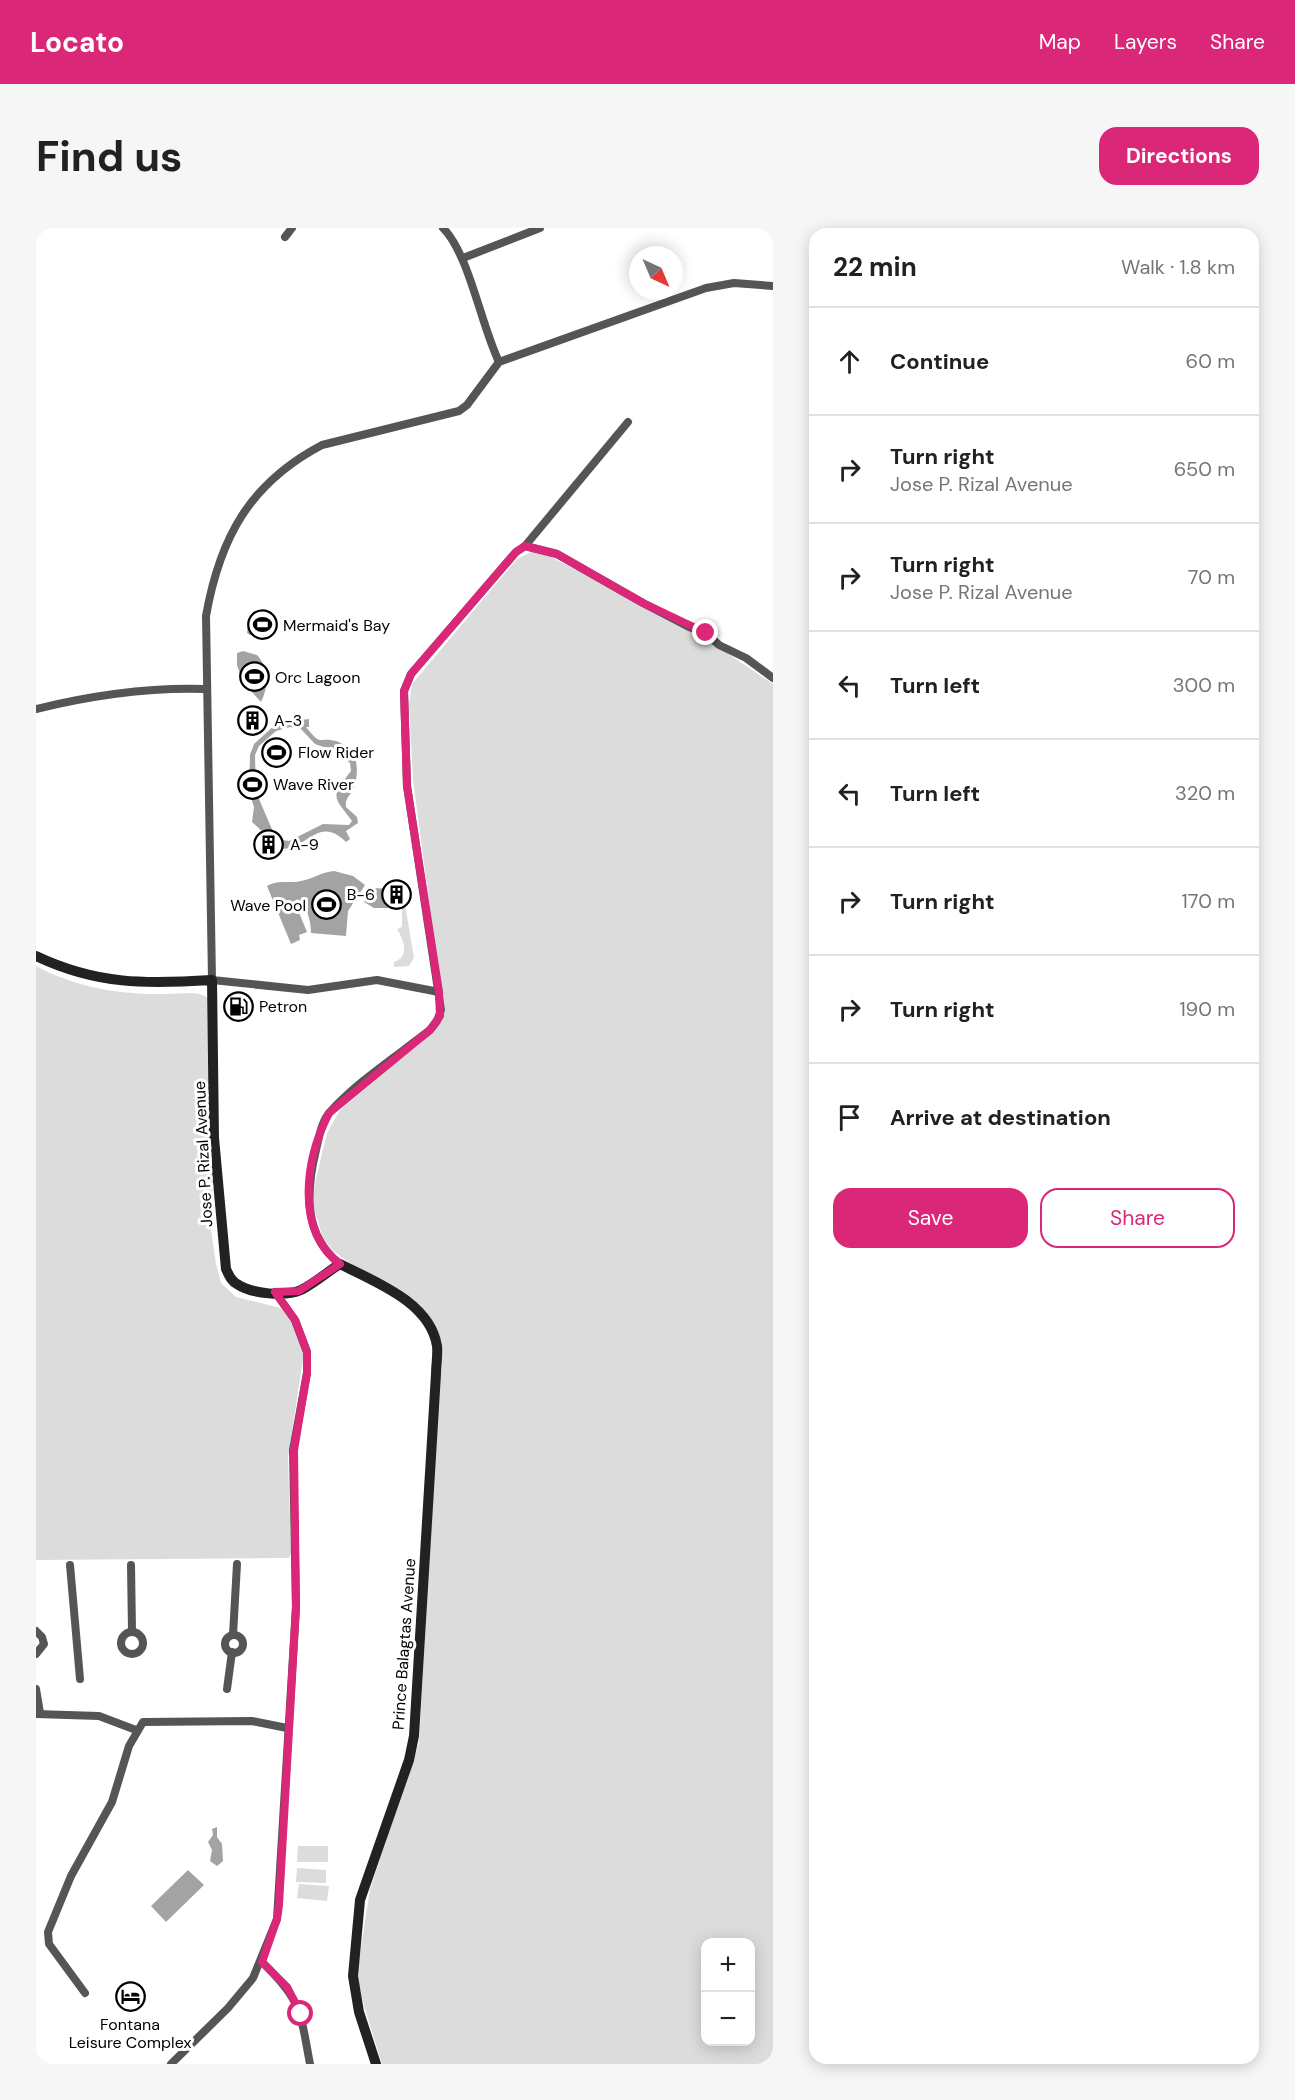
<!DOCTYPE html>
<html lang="en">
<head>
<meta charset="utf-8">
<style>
  :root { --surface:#fff; --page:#f6f6f6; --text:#202124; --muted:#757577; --line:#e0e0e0; --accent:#db2777 }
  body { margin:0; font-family:"DM Sans",sans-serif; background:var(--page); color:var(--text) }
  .controls { position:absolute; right:18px; bottom:18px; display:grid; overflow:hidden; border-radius:12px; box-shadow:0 3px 15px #0003 }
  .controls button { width:54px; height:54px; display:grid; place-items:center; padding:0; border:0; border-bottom:2px solid var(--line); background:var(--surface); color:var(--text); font:30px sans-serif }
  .compass { position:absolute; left:593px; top:18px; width:54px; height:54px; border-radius:50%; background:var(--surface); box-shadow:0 3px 15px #0003; rotate:136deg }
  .stop { position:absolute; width:18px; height:18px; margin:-14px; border:4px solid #db2777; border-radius:50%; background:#fff }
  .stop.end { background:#db2777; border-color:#fff; box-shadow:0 2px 6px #0008 }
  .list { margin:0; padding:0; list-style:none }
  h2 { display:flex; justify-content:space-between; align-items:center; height:78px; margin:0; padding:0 24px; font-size:26px }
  h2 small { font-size:20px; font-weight:400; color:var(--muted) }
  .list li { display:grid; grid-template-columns:39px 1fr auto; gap:18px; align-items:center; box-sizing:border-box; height:108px; padding:0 24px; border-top:2px solid var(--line) }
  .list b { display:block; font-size:22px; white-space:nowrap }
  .list p { margin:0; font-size:20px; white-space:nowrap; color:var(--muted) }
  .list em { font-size:20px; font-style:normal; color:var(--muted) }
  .actions { display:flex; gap:12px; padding:18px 24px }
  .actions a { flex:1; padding:14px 0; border:2px solid var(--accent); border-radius:18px; text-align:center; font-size:21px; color:var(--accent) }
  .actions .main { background:var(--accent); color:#fff }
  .icon { flex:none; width:33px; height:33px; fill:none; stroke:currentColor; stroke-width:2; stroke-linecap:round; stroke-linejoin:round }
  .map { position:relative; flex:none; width:737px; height:1836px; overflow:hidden; border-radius:18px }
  header { display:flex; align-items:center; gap:36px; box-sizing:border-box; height:84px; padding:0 30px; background:var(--accent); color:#fff }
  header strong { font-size:28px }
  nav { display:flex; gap:33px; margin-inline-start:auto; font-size:21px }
  .intro { display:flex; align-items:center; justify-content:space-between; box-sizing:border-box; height:144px; padding:0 36px }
  h1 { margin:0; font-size:42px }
  .button { padding:15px 27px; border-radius:18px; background:var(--accent); color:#fff; font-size:21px; font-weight:700 }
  main { display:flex; gap:36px; padding:0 36px }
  aside { flex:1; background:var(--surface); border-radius:18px; box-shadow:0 3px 15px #0003 }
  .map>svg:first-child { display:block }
  .green { fill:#dcdcdc; fill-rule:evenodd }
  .water { fill:#a3a3a3; fill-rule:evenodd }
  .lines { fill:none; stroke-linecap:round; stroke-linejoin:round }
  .street { stroke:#555; stroke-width:8 }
  .secondary { stroke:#222; stroke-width:10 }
  .route { stroke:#db2777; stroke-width:8 }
  .labels { text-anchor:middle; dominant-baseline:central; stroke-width:6; stroke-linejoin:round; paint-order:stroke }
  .poi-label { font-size:16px; fill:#000; stroke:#fff; text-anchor:start }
  .street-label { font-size:16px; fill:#000; stroke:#fff }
</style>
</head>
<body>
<header>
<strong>Locato</strong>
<nav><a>Map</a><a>Layers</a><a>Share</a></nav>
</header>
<div class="intro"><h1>Find us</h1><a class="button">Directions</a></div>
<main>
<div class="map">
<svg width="737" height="1836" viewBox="0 0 737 1836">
  <rect width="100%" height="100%" fill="#fff"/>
  <g class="green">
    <path d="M495,324H505L646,395L737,456V1836H346L328,1778L321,1746L334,1661L383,1515L405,1128L381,1077L311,1033L297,1023L287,1010L275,971L291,905L304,882L393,807L402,793L406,771L377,552L373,476L376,456L481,331ZM670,1714H714V1814H670Z"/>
    <path d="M366,658L378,730L373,738L358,739V734C374,729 368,712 361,701L366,699Z"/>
    <path d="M0,738C41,760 85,767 131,766C144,766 162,762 172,770L178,943L174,994L180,1036L185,1055L200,1069L245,1080L255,1092L268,1125L252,1229L255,1325L253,1330L0,1332Z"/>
    <polygon points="262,1618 292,1618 292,1634 261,1634"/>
    <polygon points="261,1640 290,1642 290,1655 260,1654"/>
    <polygon points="263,1656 293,1658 291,1673 261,1670"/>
  </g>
  <g class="water">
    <polygon points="229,388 241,397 225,406 214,407 211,405 212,396"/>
    <path d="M207,423L221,427C233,440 233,458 225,474L214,462L215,453L206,452L201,437V425Z"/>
    <path d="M273,491V499H270C287,520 281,508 300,513C309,516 308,520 322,522L318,526C322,537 322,551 317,561C314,569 309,569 310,579L321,589L322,595L310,603L314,611L310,614C282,587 273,621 245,621L216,594L218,579L213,564L214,527L218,516L241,495ZM254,499L264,500L279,516L299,523L314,535L315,543C294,570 297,568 316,593L313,597L287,596L253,613L246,612L238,606L220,564L219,527L223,518L240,503Z"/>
    <path d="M298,643L317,648L329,657L312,683L310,708L275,705C275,693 271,677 261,671L259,675L271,704L263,707L264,712L255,716L231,658C243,651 253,656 265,653C277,651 285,644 298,643Z"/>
    <polygon points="337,660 355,661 354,680 338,680 328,674"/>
    <polygon points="181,1599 181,1609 186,1616 187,1633 181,1638 174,1633 176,1622 172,1614 177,1607 176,1601"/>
    <polygon points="152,1642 168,1657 130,1694 115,1678"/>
  </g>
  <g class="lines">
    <g class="street">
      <path d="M407,0C433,26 445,97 463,134"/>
      <polyline points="249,9 256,0"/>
      <polyline points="427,30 504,0"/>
      <polyline points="489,318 592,194"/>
      <path d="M0,481C57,467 111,459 170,461"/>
      <path d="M403,764L341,752L272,762L176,752L170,388C184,309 214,255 286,217L423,183L431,177L463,134L670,60L698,55L737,58"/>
      <path d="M304,1036C267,1007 270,963 280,922C283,910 285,894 294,884C322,853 361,828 394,802L401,793L405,782L371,558L368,463L375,446L480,324L489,318L521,326L607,375L653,399L670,405L683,417L710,430L737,450"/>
      <polyline points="34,1337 44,1451"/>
      <polyline points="95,1337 96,1404"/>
      <polyline points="0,1403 6,1409 8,1416 0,1426"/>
      <circle cx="96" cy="1415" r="11"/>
      <polyline points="197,1407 201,1336"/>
      <circle cx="198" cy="1416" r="9"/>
      <polyline points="0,1461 4,1485"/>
      <polyline points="191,1461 196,1424"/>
      <polyline points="0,1486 63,1488 100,1502"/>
      <path d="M226,1734C266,1773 264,1783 274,1836"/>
      <polyline points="49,1765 13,1716 12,1704 35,1648 76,1574 93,1518 107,1494 216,1493 251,1500"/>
      <polyline points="135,1836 192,1780 217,1750 241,1691 260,1379 257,1222 271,1145 271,1124 259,1092 239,1064"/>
    </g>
    <path class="secondary" d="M0,728C61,757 110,756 176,752L178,910L190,1041C193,1047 195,1053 201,1056C216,1066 249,1069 265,1062C279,1055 291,1044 304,1036C339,1054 394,1074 401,1118C402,1127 400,1137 400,1146L378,1508L373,1532L324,1672L317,1748L323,1784L340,1836"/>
  </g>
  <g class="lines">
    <path class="route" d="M265,1786L251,1759L226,1734L241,1691L243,1677L260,1379L258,1222L271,1145V1124L259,1092L239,1064L263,1063L304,1036C258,1001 270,930 293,885L394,802L404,788L403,764L371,558L368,463L375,446L480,324L489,318L521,326L607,375L670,405"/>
  </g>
  <defs>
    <symbol id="stadium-ring" viewBox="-11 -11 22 22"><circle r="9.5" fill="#fff" stroke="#000" stroke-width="1.5"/><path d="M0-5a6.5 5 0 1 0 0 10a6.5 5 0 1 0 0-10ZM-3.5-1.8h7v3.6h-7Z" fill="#000"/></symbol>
    <symbol id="building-ring" viewBox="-11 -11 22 22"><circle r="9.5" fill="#fff" stroke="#000" stroke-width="1.5"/><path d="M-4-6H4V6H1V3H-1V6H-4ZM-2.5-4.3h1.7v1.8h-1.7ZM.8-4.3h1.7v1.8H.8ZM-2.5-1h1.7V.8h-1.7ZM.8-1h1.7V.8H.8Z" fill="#000"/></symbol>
    <symbol id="fuel-ring" viewBox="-11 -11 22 22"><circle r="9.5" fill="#fff" stroke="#000" stroke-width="1.5"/><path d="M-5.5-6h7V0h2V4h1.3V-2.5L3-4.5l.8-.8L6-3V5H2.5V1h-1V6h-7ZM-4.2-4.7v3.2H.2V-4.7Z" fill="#000"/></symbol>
    <symbol id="hotel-ring" viewBox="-11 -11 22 22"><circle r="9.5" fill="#fff" stroke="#000" stroke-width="1.5"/><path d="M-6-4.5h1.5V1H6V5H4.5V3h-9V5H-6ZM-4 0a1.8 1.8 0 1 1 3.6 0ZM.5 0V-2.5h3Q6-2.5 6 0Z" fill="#000"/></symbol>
  </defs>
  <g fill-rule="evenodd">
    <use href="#stadium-ring" x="210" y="380" width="33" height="33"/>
    <use href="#stadium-ring" x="202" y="432" width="33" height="33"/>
    <use href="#building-ring" x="200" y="476" width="33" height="33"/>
    <use href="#stadium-ring" x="224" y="508" width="33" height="33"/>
    <use href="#stadium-ring" x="200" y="540" width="33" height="33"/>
    <use href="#building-ring" x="216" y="600" width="33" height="33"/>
    <use href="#building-ring" x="344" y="650" width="33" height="33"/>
    <use href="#stadium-ring" x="274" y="660" width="33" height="33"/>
    <use href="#fuel-ring" x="186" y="762" width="33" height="33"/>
    <use href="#hotel-ring" x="78" y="1752" width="33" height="33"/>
  </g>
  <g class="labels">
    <g class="poi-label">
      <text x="247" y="397">Mermaid's Bay</text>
      <text x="239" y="449">Orc Lagoon</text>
      <text x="238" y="492">A-3</text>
      <text x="262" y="524">Flow Rider</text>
      <text x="237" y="556">Wave River</text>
      <text x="254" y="616">A-9</text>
      <text x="339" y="666" text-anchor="end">B-6</text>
      <text x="270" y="677" text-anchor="end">Wave Pool</text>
      <text x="223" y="778">Petron</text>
      <text x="94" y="1796" text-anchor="middle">Fontana<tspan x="94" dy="18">Leisure Complex</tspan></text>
    </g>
    <g class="street-label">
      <text transform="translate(167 926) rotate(-93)">Jose P. Rizal Avenue</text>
      <text transform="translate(368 1416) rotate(-86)">Prince Balagtas Avenue</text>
    </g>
  </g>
</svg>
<div class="controls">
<button>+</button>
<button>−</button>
</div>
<svg class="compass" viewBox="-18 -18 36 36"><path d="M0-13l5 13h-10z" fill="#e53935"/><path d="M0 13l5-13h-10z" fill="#757577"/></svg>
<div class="stop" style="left:265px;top:1786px"></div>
<div class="stop end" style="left:670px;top:405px"></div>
</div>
<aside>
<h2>22 min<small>Walk · 1.8 km</small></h2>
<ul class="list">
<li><svg class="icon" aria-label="ahead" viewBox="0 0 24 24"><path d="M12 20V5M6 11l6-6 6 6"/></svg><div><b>Continue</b></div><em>60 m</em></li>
<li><svg class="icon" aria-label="right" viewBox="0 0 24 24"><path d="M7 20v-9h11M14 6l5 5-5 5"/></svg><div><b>Turn right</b><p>Jose P. Rizal Avenue</p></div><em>650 m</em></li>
<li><svg class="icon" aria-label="right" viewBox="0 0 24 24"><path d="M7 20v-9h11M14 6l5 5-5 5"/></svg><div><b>Turn right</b><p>Jose P. Rizal Avenue</p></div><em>70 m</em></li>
<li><svg class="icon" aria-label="left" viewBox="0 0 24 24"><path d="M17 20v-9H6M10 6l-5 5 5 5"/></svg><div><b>Turn left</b></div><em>300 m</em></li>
<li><svg class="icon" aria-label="left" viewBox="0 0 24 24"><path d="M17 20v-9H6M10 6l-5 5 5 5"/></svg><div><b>Turn left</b></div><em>320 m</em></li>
<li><svg class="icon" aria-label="right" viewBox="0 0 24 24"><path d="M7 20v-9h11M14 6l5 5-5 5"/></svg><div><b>Turn right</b></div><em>170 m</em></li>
<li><svg class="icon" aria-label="right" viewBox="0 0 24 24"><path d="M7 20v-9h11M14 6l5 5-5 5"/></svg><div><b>Turn right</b></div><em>190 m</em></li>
<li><svg class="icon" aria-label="arrive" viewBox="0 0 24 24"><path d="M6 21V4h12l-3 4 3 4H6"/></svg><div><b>Arrive at destination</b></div></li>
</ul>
<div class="actions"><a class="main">Save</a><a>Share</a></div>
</aside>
</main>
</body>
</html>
